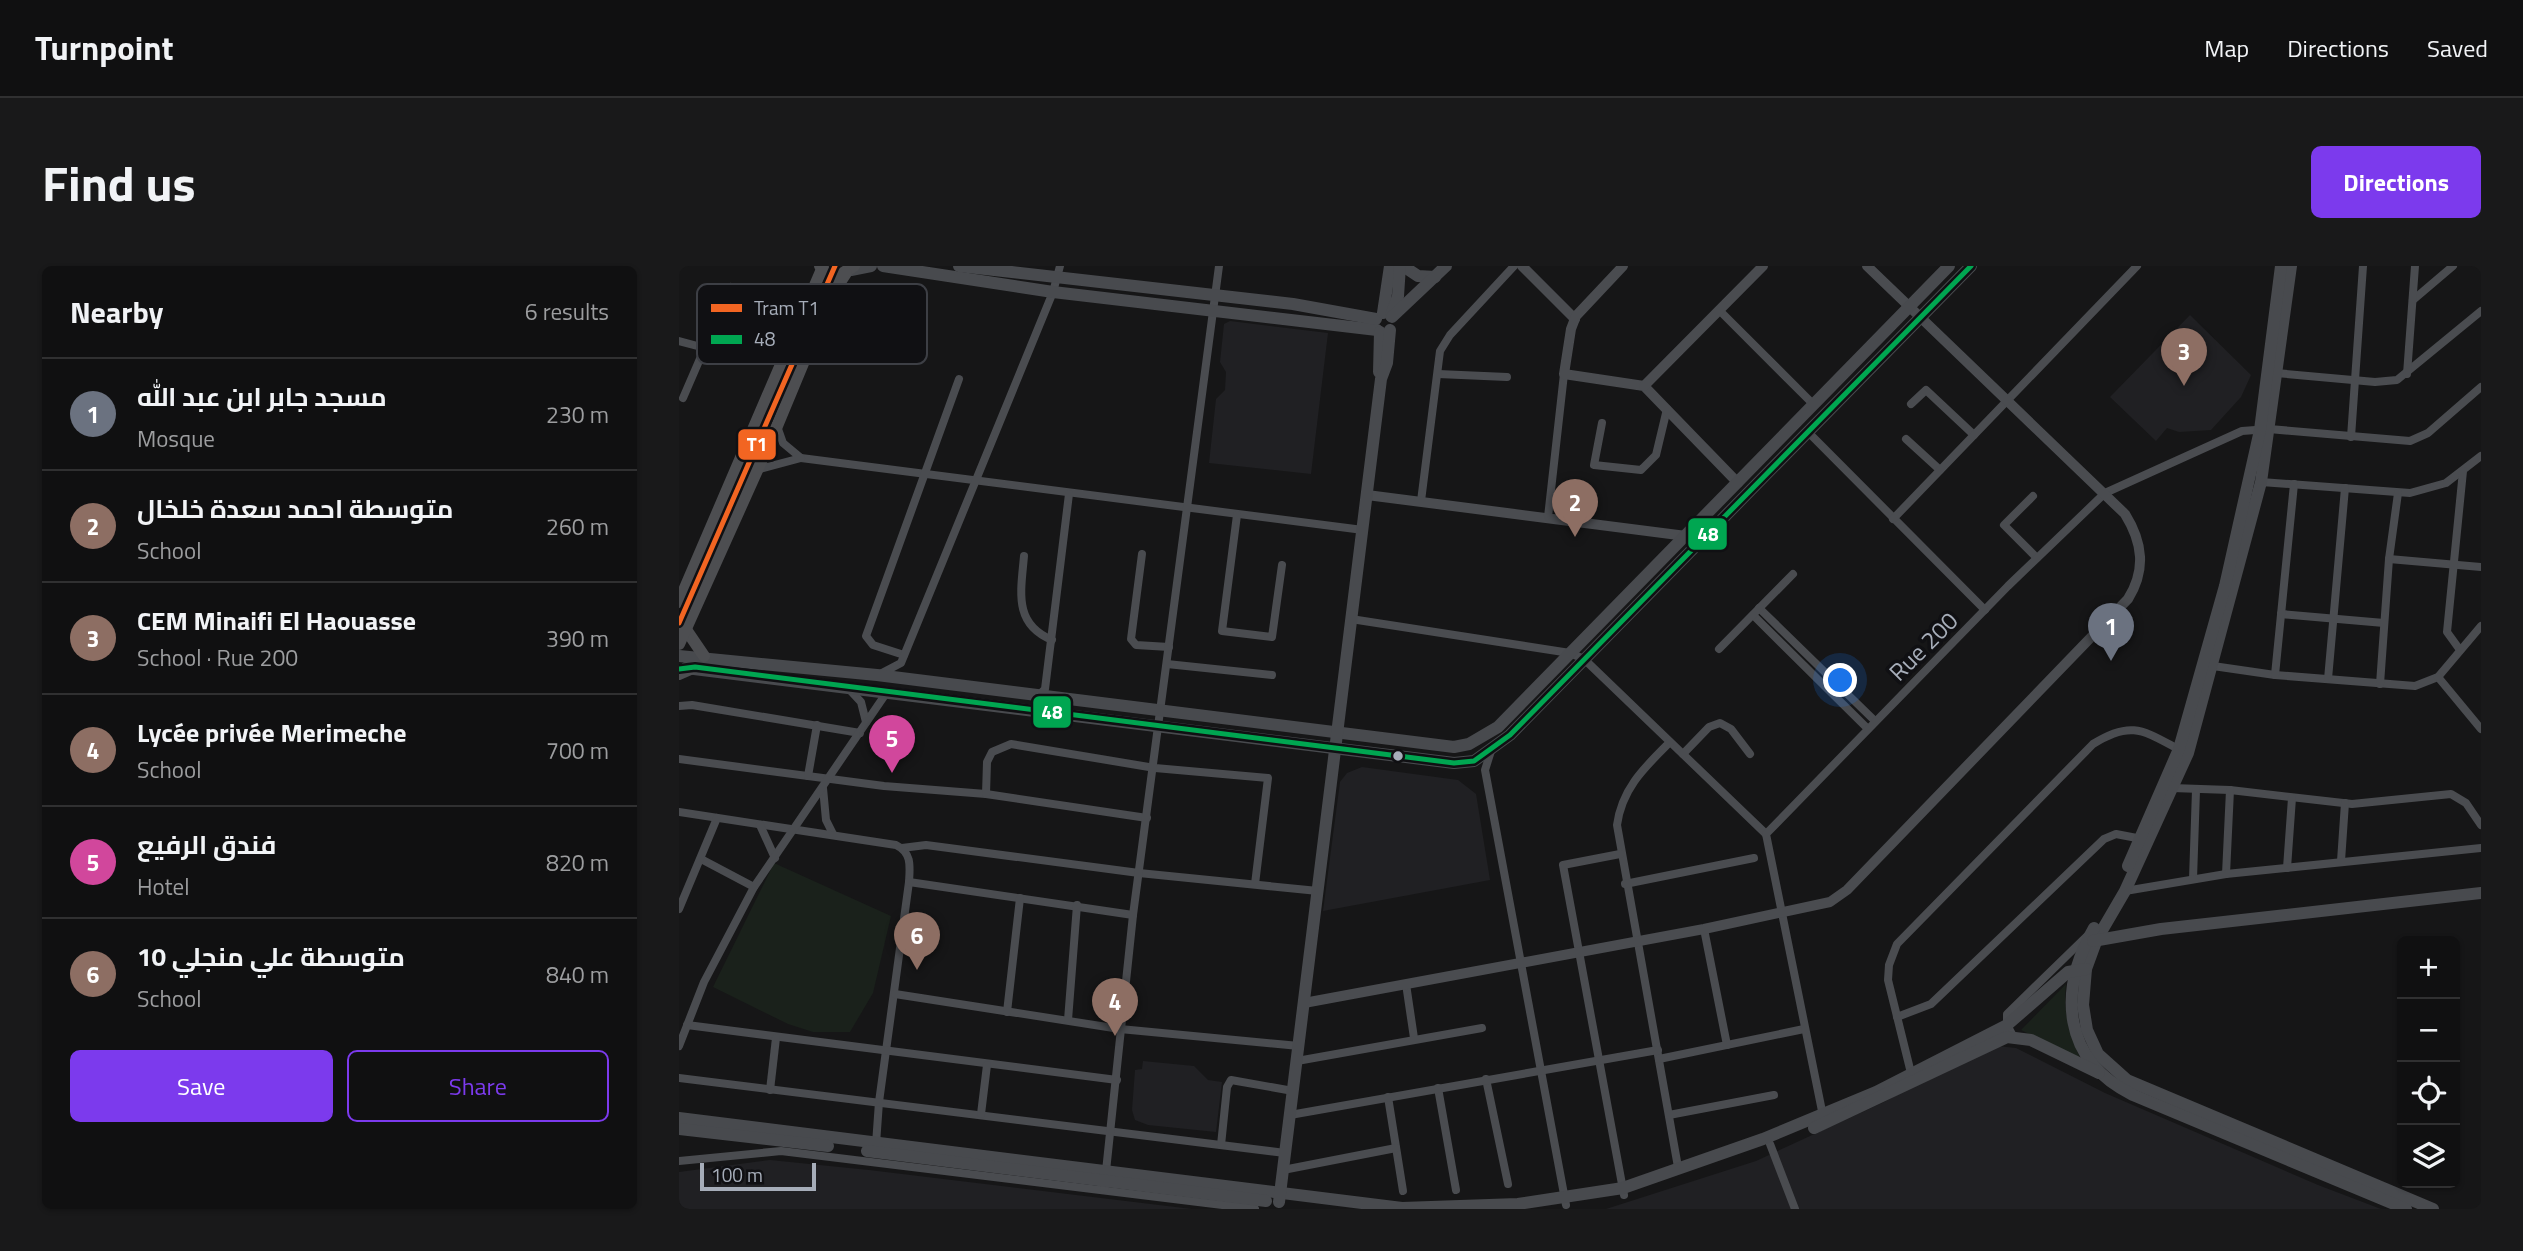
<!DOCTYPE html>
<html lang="en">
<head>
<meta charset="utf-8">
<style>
  :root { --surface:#101011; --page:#19191a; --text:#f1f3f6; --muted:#9c9d9f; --line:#303031; --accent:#7c3aed }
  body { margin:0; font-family:"Titillium Web",Cairo,sans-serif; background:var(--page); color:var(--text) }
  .controls { position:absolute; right:21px; bottom:21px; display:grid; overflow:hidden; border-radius:10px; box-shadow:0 2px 5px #0004 }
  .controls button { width:63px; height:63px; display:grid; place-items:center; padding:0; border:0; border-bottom:2px solid var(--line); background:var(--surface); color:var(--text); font:35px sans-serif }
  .scale { position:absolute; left:21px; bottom:18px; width:116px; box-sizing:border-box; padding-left:7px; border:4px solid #a6adb9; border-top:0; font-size:19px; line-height:24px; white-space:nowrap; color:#a6adb9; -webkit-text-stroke:5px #101013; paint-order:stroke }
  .you { position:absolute; left:1162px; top:415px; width:24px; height:24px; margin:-18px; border:5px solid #fff; border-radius:50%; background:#1a73e8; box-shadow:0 0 0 10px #1a73e833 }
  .badge { display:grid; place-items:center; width:46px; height:46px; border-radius:50%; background:var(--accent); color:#fff; font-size:23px; font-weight:700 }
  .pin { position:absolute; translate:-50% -58px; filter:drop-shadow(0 2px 4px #0008) }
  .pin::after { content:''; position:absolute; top:37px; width:24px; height:21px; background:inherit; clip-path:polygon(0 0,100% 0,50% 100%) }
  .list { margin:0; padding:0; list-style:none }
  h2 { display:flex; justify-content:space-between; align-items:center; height:91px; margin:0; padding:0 28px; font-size:30px }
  h2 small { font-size:23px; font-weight:400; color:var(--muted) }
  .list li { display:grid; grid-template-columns:46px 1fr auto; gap:21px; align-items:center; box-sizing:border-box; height:112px; padding:0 28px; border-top:2px solid var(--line) }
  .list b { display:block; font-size:26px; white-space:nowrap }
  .list p { margin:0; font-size:23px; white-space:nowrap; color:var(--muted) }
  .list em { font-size:23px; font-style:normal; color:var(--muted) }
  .actions { display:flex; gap:14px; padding:21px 28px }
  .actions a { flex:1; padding:16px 0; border:2px solid var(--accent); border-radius:10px; text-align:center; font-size:24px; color:var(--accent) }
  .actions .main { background:var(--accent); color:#fff }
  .icon { flex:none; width:38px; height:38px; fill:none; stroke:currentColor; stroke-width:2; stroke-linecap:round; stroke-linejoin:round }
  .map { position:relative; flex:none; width:1802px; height:943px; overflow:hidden; border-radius:10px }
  header { display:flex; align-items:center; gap:42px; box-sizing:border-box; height:98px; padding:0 35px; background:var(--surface); border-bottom:2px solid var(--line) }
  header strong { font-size:33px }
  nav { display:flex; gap:38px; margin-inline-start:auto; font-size:24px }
  .intro { display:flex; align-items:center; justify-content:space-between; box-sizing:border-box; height:168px; padding:0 42px }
  h1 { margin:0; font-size:49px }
  .button { padding:18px 32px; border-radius:10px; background:var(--accent); color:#fff; font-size:24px; font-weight:700 }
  main { display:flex; gap:42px; padding:0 42px }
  aside { flex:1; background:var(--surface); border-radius:10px; box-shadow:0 2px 5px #0004 }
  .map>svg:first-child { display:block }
  .built { fill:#202023 }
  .green { fill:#1a211b }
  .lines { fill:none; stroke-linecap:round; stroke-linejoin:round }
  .minor { stroke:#4a4c50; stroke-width:8 }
  .tertiary { stroke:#4a4c50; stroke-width:10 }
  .secondary { stroke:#484a4e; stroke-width:12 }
  .primary { stroke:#4d4e51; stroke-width:12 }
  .bus-1-casing { stroke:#101013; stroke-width:10 }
  .bus-1 { stroke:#00a651; stroke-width:5 }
  .tram-1-casing { stroke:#101013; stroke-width:10 }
  .tram-1 { stroke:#f26522; stroke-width:5 }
  .bus-dot { fill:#a6adb9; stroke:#101013; stroke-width:2.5 }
  .labels { text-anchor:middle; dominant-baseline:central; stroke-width:7; stroke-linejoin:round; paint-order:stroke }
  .street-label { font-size:24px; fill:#a6adb9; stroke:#101013 }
  .key { fill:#101013; stroke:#3d3f45; stroke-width:2 }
  .key-label { font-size:19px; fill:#a6adb9 }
  .line-badge { stroke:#101013; stroke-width:2.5 }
  .badge-label { font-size:19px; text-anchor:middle; font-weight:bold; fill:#fff }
</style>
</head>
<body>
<header>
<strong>Turnpoint</strong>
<nav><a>Map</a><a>Directions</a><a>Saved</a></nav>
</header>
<div class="intro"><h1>Find us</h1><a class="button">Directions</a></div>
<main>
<aside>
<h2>Nearby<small>6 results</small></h2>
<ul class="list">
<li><span class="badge" style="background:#6b7280">1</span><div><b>مسجد جابر ابن عبد الله</b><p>Mosque</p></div><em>230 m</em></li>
<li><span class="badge" style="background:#8d6e63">2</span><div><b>متوسطة احمد سعدة خلخال</b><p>School</p></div><em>260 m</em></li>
<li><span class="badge" style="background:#8d6e63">3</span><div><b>CEM Minaifi El Haouasse</b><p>School · Rue 200</p></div><em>390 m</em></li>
<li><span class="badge" style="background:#8d6e63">4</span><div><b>Lycée privée Merimeche</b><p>School</p></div><em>700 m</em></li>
<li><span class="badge" style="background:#d1479c">5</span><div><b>فندق الرفيع</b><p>Hotel</p></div><em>820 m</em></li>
<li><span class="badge" style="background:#8d6e63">6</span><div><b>متوسطة علي منجلي 10</b><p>School</p></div><em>840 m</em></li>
</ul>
<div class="actions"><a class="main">Save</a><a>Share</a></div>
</aside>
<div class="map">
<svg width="1802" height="943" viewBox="0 0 1802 943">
  <rect width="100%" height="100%" fill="#161617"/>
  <g class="built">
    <polygon points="1511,49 1572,109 1562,131 1532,164 1500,166 1488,162 1477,175 1431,131"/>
    <polygon points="551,55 649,67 632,208 530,197 537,133 546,124 547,106 541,96 545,58"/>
    <polygon points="683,501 779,514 797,528 811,614 644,645 661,516 668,507"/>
    <polygon points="1318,780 1337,782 1426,827 1639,919 1702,943 927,943 1077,895 1205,836 1280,795"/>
    <polygon points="464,795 515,800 529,814 543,816 537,866 469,859 456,854 453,844 456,804 463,803"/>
    <polygon points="91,894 190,904 513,943 0,943 0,906"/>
  </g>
  <g class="green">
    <polygon points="95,597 212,650 194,727 171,766 134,766 109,758 34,721"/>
    <path d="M1387,718C1384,746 1390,768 1402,794L1342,764Z"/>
  </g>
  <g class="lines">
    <g class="minor">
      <polyline points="1734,34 1774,0"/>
      <polyline points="1040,44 1135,139"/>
      <polyline points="0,75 26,82"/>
      <polyline points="1597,107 1696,116 1718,114 1802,45"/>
      <polyline points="759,108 828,111"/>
      <polyline points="1728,108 1736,0"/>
      <polyline points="4,132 52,21"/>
      <polyline points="1232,138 1247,124 1295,169"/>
      <polyline points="923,157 915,199 962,204 977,189 988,143"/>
      <polyline points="1128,165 1306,344"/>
      <polyline points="1672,171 1684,0"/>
      <polyline points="1227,173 1261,204"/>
      <polyline points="122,192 684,264"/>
      <polyline points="77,204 122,192 104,177 98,160"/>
      <polyline points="1582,216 1731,227 1767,217 1802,190"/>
      <polyline points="1354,230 1325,259 1358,292"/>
      <polyline points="742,235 761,85 771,69 835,0"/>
      <polyline points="558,249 543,365 593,371 603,299"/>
      <polyline points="869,251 885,108"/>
      <polyline points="1214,253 1458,0"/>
      <polyline points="463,288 452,373 457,379 490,381"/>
      <path d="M345,290C342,325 334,358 373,374"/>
      <polyline points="1710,293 1802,301"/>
      <polyline points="1080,342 1196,455"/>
      <polyline points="1602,348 1705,357"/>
      <polyline points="1074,349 1189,463"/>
      <polyline points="672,353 891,387 905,393 1087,568"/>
      <polyline points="1040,383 1114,308"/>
      <polyline points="1781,384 1768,366 1784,205"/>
      <polyline points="225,389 194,379 187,370 280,113"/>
      <polyline points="488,398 593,409"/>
      <polyline points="1534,400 1596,409 1736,420 1759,411 1802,360"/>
      <polyline points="201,408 222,397 374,26 381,0"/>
      <polyline points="1596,409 1615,218"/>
      <polyline points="1759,411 1802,463"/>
      <polyline points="1649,413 1666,222"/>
      <polyline points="1701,418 1710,293 1719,227"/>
      <polyline points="170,423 182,436 187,456"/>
      <polyline points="359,430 366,423 390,228"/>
      <polyline points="0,440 13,439 181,467"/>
      <path d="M991,476C966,501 943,522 938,559L999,901"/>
      <polyline points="812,485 806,504 887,939"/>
      <polyline points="1004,488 1030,461 1041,457 1052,463 1071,488"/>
      <polyline points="0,493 205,520 307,528 468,552"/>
      <polyline points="129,510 138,459"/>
      <polyline points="144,522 147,554 154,568"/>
      <polyline points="1493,522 1551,524 1673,538 1772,528 1787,537 1802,559"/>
      <polyline points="307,528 308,496 313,486 332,478 476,502 589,512 576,618"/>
      <path d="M0,546L217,579C233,587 231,600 230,616L200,836L197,878"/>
      <polyline points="81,559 96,592"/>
      <polyline points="223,582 247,579 460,607 639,625"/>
      <polyline points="941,588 884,599 945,929"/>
      <polyline points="22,593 75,621"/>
      <polyline points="1662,595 1666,537"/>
      <polyline points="1608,602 1613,532"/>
      <polyline points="1547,608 1551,524"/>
      <polyline points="1514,613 1517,524"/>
      <polyline points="230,616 454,649"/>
      <polyline points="946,618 1075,592"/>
      <polyline points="1446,625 1547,608 1802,582"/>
      <polyline points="0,643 38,552"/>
      <polyline points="1025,663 1048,779"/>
      <polyline points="727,718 735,772"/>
      <polyline points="216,728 441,763 620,780"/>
      <polyline points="328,746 341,632"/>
      <polyline points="1218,751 1252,738 1425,573 1437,568 1463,573"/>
      <polyline points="389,754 398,639"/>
      <polyline points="8,759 438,814"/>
      <polyline points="1334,770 1328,759 1328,748 1408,670"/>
      <polyline points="0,780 25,716 75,621 208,426"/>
      <polyline points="980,793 1125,763"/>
      <polyline points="618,795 803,762"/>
      <path d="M1232,807L1209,714L1210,699L1218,678L1414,478C1454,453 1466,466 1503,485"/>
      <polyline points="0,812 606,887"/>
      <polyline points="807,813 829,918"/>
      <polyline points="759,822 777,924"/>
      <polyline points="91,824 97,772"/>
      <polyline points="709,831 724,925"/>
      <polyline points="302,848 308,799"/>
      <polyline points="611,849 979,784"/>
      <polyline points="990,849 1095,829"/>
      <polyline points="1144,850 1087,568 1329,320 1426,227 1563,165 1590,163 1731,175 1749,167 1802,121"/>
      <polyline points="1091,878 1116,943"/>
      <polyline points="542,879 548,821 552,814 614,825"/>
      <polyline points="0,895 102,885 576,943"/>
      <polyline points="604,904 717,882"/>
      <polyline points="425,924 454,649 540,0"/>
    </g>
    <g class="tertiary">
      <polyline points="843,0 896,53"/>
      <polyline points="944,0 897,50 892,63 885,108 965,120 1059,217"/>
      <polyline points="965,120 1084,0"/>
      <polyline points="688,229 1007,270"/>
      <path d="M625,737L1025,663L1151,636L1168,624L1449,333C1467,304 1464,277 1446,248L1188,0"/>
    </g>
    <g class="secondary">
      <polyline points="204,0 374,26 698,64"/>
      <polyline points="280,0 614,38 697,53"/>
      <polyline points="724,0 739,10 756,11"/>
      <polyline points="1612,0 1582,216 1509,487 1446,625 1418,673 1407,703 1404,739 1408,764 1419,788 1448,814 1754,943"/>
      <polyline points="172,4 192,0"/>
      <polyline points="704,47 711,0"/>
      <polyline points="712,50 719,30 721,0"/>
      <polyline points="713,51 767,0"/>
      <polyline points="700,106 701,66"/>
      <polyline points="0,390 198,409 775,481 790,478 819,461 1270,0"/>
      <polyline points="7,402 775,497 795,495 831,469 1292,0"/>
      <polyline points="1449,600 1500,483 1546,320 1581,164 1602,0"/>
      <path d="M1415,662C1379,725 1383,794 1454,829L1727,943"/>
      <polyline points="1414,675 1482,663 1802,627"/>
      <polyline points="0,852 723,942 839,938 944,922 1084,873 1197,826 1328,759 1389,706 1407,703"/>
      <polyline points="1135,862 1328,771 1352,774 1420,807"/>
      <polyline points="0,863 149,880"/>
      <polyline points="188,885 587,935"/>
      <polyline points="600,936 702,113 708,97 711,64"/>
    </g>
    <g class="primary">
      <polyline points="141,0 148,7 161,9 175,0"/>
      <polyline points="0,336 143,3"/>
      <polyline points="6,362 25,390"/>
      <polyline points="0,378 98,160 152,30 167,7"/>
      <polyline points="0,408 16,401"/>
    </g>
    <defs>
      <polyline id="bus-1" points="0,403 16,401 775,497 795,495 831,469 1292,0"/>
    </defs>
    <use href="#bus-1" class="bus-1-casing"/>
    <use href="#bus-1" class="bus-1"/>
    <defs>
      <polyline id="tram-1" points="0,357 156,0"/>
    </defs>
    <use href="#tram-1" class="tram-1-casing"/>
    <use href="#tram-1" class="tram-1"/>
  </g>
  <circle class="bus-dot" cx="719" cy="490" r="6"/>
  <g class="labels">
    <g class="street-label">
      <text transform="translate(1244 380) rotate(-45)">Rue 200</text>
    </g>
  </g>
  <rect x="18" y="18" width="230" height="80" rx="10" class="key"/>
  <rect x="32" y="38" width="31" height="8" fill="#f26522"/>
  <rect x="32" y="69" width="31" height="9" fill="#00a651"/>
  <g class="key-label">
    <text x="75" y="49">Tram T1</text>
    <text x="75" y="80">48</text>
  </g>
  <g class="line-badge">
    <rect x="58" y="162" width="40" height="33" rx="7" fill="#f26522"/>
    <rect x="1008" y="251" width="41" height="34" rx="7" fill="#00a651"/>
    <rect x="353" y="429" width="40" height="34" rx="7" fill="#00a651"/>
  </g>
  <g class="badge-label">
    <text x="78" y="185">T1</text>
    <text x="1029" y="275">48</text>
    <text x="373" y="453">48</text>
  </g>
</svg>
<div class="controls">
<button>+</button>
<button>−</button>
<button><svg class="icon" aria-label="locate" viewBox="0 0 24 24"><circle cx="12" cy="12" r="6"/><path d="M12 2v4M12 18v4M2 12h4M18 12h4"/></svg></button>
<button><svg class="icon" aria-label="layers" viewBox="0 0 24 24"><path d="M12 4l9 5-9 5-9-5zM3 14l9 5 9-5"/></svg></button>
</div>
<div class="scale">100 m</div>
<div class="you"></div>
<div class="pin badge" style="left:1432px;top:395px;background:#6b7280">1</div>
<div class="pin badge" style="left:896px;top:271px;background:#8d6e63">2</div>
<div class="pin badge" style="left:1505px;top:120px;background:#8d6e63">3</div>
<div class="pin badge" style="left:436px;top:770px;background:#8d6e63">4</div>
<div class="pin badge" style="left:213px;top:507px;background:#d1479c">5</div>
<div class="pin badge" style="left:238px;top:704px;background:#8d6e63">6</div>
</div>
</main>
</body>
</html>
